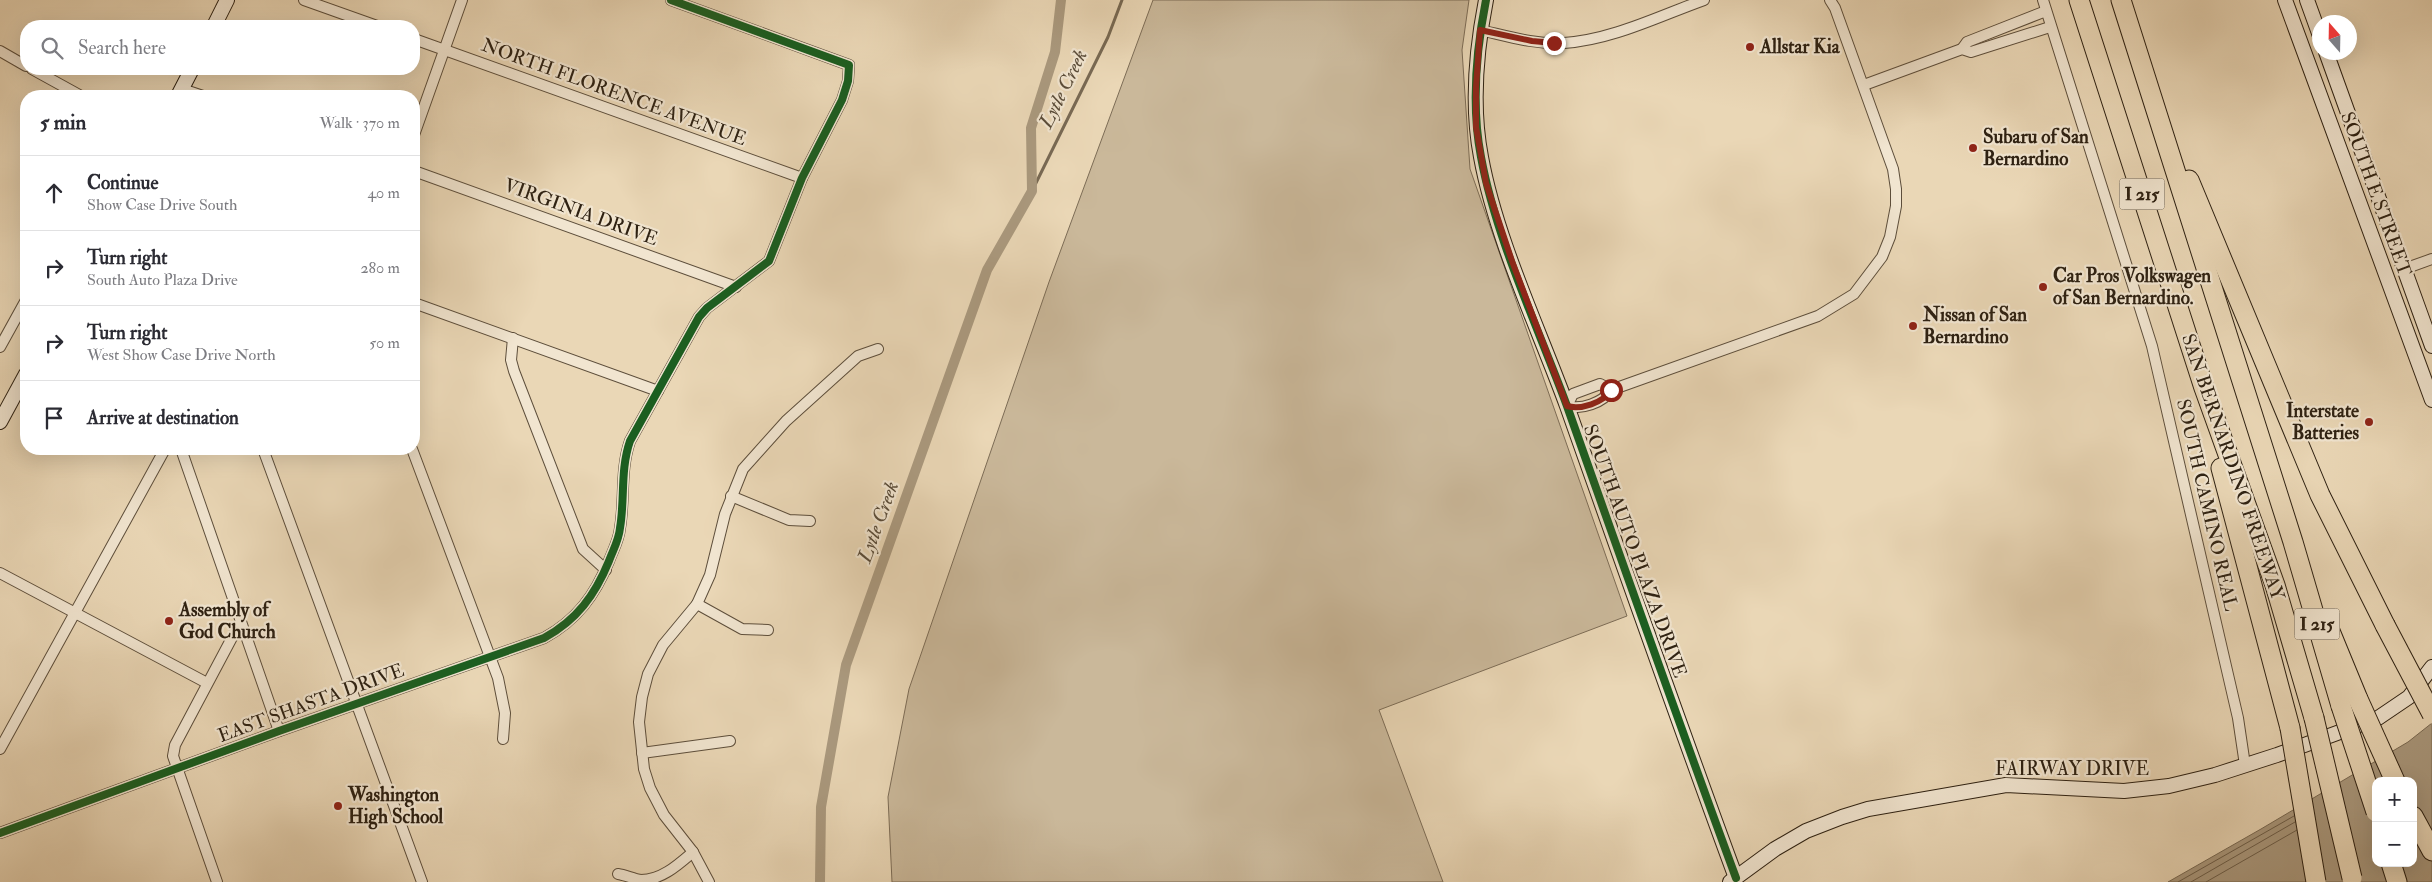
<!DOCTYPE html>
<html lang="en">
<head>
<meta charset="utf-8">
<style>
  :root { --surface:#fff; --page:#f7f7f7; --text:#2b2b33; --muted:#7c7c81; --line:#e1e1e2 }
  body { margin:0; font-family:"IM FELL Double Pica",serif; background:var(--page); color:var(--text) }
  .controls { position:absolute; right:15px; bottom:15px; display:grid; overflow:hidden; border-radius:10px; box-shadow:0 5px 20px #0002 }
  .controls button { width:45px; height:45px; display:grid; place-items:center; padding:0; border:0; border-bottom:1px solid var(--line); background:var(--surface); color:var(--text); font:25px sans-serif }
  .compass { position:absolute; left:2312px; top:15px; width:45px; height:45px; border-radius:50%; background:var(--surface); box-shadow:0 5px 20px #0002; rotate:340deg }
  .stop { position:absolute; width:15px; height:15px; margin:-11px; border:4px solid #8f2418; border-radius:50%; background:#fff }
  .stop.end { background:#8f2418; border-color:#fff; box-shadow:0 1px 5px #0008 }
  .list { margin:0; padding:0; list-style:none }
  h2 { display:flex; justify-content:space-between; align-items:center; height:65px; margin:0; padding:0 20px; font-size:21px }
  h2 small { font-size:16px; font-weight:400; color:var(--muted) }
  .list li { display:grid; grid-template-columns:32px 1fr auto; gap:15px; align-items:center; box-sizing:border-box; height:75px; padding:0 20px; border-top:1px solid var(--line) }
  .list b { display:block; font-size:19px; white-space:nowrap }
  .list p { margin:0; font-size:16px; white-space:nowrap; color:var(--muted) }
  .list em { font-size:16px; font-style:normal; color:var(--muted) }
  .icon { flex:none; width:28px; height:28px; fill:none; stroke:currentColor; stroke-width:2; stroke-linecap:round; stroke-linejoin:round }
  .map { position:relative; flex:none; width:2432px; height:882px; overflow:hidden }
  .search { position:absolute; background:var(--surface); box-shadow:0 5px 20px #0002; left:20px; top:20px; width:400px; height:55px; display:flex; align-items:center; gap:12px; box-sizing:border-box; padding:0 18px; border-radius:20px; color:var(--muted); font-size:19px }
  .panel { position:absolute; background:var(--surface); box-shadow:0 5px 20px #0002; left:20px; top:90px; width:400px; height:365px; border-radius:20px }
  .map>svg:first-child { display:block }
  .green { fill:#cab89a; stroke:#7c6c56 }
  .water { fill:#aa997e; stroke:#786953; fill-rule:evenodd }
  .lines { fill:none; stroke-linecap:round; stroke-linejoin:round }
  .shore { stroke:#6c5d48; stroke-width:1 }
  .stream { stroke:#786953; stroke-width:3 }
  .canal { stroke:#aa997e; stroke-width:10 }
  .street-casing { stroke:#5d4e3b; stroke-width:12 }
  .secondary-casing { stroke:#2e2112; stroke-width:16 }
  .highway-casing { stroke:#2e2112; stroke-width:21 }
  .street { stroke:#f1e5d0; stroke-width:10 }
  .secondary { stroke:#f1e5d0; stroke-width:14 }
  .highway { stroke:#ead7b6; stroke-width:19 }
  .highway-bridge-casing { stroke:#2e2112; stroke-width:21; stroke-linecap:butt }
  .highway-bridge { stroke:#ead7b6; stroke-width:19 }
  .cycleway-casing { stroke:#f1e5d0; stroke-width:11 }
  .cycleway { stroke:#1b5e20; stroke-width:8 }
  .route { stroke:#8f2418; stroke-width:6 }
  .poi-dot { fill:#8f2418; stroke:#f1e5d0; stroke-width:2 }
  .labels { text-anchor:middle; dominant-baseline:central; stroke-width:4.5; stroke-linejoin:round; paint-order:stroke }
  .shield { fill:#f1e5d0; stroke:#685c4b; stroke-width:1 }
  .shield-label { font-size:18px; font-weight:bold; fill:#2e2112 }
  .poi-label { font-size:19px; font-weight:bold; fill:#2e2112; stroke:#f1e5d0; text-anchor:start }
  .street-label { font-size:19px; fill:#2e2112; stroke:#f1e5d0 }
  .water-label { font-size:20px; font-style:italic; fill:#594b38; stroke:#f1e5d0 }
</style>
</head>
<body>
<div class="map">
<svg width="2432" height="882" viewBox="0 0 2432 882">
  <rect width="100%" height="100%" fill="#ead7b6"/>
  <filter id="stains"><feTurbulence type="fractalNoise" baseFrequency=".004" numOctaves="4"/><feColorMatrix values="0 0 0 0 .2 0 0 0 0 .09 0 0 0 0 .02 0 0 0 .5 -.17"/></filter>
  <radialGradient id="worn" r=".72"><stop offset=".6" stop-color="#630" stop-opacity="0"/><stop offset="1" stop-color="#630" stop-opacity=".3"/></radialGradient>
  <polygon class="green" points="1153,0 1469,0 1462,50 1470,169 1627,616 1379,710 1443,882 892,882 888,797 909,689 1049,282"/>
  <path class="water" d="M2432,723V882H2168L2261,829L2408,742ZM2376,781H2413V863H2376Z"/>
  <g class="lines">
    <g class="shore">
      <polyline points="2178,882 2294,816"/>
      <polyline points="2191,882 2295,822"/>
      <polyline points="2206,882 2297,830"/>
    </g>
    <polyline class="stream" points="1032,191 1108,37 1122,0"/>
    <polyline class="canal" points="820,882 821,807 846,665 987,270 1032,191 1031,128 1055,52 1061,0"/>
    <defs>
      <g id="street">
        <polyline points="304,0 377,26"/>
        <polyline points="2043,0 2152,346 2238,718 2245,765"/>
        <path d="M1480,30C1507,36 1536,45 1564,43C1612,40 1659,16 1704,0"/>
        <polyline points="414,39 802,178"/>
        <polyline points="1962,49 1967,42 2046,11"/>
        <polyline points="0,51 26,66"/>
        <polyline points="32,69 81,96"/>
        <polyline points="1864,85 1962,49 1971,52 2050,27"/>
        <polyline points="182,89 203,96"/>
        <polyline points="414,135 462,0"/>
        <polyline points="414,171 736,287"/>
        <polyline points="2404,269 2432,259"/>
        <polyline points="414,303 658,391"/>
        <polyline points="513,338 511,360 514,371 583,549 606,570"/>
        <polyline points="0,347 26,300"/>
        <path d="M1611,390L1600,384L1573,394L1567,406C1581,410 1603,403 1611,390L1818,316L1854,294L1882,257L1890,237L1896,206V189L1893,169L1835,8L1830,0"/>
        <polyline points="181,449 279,731"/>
        <polyline points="263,449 422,882"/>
        <polyline points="412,449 498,678 505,713 503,739"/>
        <polyline points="731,496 789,520 810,521"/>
        <polyline points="0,573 207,683"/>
        <polyline points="697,604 742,629 768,630"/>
        <polyline points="0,749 165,449"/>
        <polyline points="642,753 730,741"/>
        <path d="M0,833L279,731L544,638C577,620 595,595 609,561C613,550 619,540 620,528C625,499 620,470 630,441L699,317L707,308L769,261L802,178L842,100L848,81L849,65L671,0"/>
        <path d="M618,874C625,875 634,879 641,880C662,880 679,864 693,852"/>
        <polyline points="217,882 173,756 175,745 235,632 241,625"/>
        <polyline points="709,882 693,852 664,815 650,788 644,769 639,722 642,697 648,674 663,645 697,604 710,575 725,514 743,469 786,421 858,356 878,349"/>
      </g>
      <g id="secondary">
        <path d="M1486,0C1476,51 1471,105 1481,157C1496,239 1538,327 1567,406C1623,564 1678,721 1736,878"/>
        <polyline points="2285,0 2432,400"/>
        <polyline points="2307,0 2320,36"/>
        <polyline points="214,26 227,0"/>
        <polyline points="2326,52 2432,346"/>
        <polyline points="178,96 192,69"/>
        <polyline points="0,422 26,374"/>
        <polyline points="1730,882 1775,849 1806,831 1842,817 1868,809 2006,785 2124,791 2169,786 2215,775 2277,755 2378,718 2409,697 2432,667"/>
      </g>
      <g id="highway">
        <polyline points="2079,0 2204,388 2275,585 2314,718"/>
        <polyline points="2121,0 2293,542 2341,706"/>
        <polyline points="2189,180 2320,495 2385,625"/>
        <polyline points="2221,468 2290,728"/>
        <polyline points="2330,631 2358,699"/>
        <polyline points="2413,816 2432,851"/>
        <polyline points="2391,863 2397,882"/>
      </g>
    </defs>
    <use href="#street" class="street-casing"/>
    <use href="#secondary" class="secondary-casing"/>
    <use href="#highway" class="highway-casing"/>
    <use href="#street" class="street"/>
    <use href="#secondary" class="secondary"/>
    <use href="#highway" class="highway"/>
    <defs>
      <g id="highway-bridge">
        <polyline points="2385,625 2432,714"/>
        <polyline points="2358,699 2395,781"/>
        <polyline points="2341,706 2376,812"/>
        <polyline points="2314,718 2352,878"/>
        <polyline points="2290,728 2316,882"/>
      </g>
    </defs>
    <use href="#highway-bridge" class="highway-bridge-casing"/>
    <use href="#highway-bridge" class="highway-bridge"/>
    <defs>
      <g id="cycleway">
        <path d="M1486,0C1476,51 1471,105 1481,157C1496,239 1538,327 1567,406C1623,564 1678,721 1736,878"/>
        <path d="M0,833L279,731L544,638C577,620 595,595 609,561C613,550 619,540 620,528C625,499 620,470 630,441L699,317L707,308L769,261L802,178L842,100L848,81L849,65L671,0"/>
      </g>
    </defs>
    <use href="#cycleway" class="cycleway-casing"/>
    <use href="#cycleway" class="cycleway"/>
  </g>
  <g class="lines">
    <path class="route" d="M1554,43L1532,41L1480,30L1476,88V127L1486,183L1512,261L1567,406C1581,410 1603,403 1611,390"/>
  </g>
  <g class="poi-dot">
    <circle cx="1750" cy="47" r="5"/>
    <circle cx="1973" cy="148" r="5"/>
    <circle cx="2043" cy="287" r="5"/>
    <circle cx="1913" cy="326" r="5"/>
    <circle cx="2369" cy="422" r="5"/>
    <circle cx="169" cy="621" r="5"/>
    <circle cx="338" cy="806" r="5"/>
  </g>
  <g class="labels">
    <g class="shield">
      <rect x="2119.5" y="178.5" width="45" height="31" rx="4"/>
      <rect x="2294.5" y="608.5" width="45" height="31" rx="4"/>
    </g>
    <g class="shield-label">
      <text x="2142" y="194">I 215</text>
      <text x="2317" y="624">I 215</text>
    </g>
    <g class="poi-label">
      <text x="1760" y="47">Allstar Kia</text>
      <text x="1983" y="137">Subaru of San<tspan x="1983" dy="22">Bernardino</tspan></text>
      <text x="2053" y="276">Car Pros Volkswagen<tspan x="2053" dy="22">of San Bernardino.</tspan></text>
      <text x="1923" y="315">Nissan of San<tspan x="1923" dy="22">Bernardino</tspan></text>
      <text x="2359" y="411" text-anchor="end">Interstate<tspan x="2359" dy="22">Batteries</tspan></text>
      <text x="179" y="610">Assembly of<tspan x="179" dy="22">God Church</tspan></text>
      <text x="348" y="795">Washington<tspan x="348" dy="22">High School</tspan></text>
    </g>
    <g class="street-label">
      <text transform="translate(614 92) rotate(20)">NORTH FLORENCE AVENUE</text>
      <text transform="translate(2376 194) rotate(70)">SOUTH E STREET</text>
      <text transform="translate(581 212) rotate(20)">VIRGINIA DRIVE</text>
      <text transform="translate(2233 467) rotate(71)">SAN BERNARDINO FREEWAY</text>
      <text transform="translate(2207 505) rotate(77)">SOUTH CAMINO REAL</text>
      <text transform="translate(1635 551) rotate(70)">SOUTH AUTO PLAZA DRIVE</text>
      <text transform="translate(311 703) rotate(-20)">EAST SHASTA DRIVE</text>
      <text x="2072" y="769">FAIRWAY DRIVE</text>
    </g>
    <g class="water-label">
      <text transform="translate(1063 89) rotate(-64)">Lytle Creek</text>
      <text transform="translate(878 522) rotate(-70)">Lytle Creek</text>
    </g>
  </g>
  <rect width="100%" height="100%" filter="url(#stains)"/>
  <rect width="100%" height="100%" fill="url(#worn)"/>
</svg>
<div class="controls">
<button>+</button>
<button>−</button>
</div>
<svg class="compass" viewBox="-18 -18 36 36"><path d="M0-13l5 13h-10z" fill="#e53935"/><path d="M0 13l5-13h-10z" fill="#7c7c81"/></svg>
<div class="stop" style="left:1611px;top:390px"></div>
<div class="stop end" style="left:1554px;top:43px"></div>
<div class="search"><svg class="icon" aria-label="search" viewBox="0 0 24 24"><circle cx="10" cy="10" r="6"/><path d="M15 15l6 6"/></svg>Search here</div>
<section class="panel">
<h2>5 min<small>Walk · 370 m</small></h2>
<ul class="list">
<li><svg class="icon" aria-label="ahead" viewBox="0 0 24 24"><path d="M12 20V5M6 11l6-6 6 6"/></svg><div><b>Continue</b><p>Show Case Drive South</p></div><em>40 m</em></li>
<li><svg class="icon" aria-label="right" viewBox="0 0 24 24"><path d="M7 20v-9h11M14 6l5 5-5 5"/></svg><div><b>Turn right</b><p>South Auto Plaza Drive</p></div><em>280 m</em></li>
<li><svg class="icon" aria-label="right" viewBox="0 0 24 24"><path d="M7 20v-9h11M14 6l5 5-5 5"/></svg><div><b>Turn right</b><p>West Show Case Drive North</p></div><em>50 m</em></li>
<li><svg class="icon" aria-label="arrive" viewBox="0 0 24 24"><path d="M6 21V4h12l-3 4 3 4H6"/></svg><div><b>Arrive at destination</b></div></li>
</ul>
</section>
</div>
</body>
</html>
